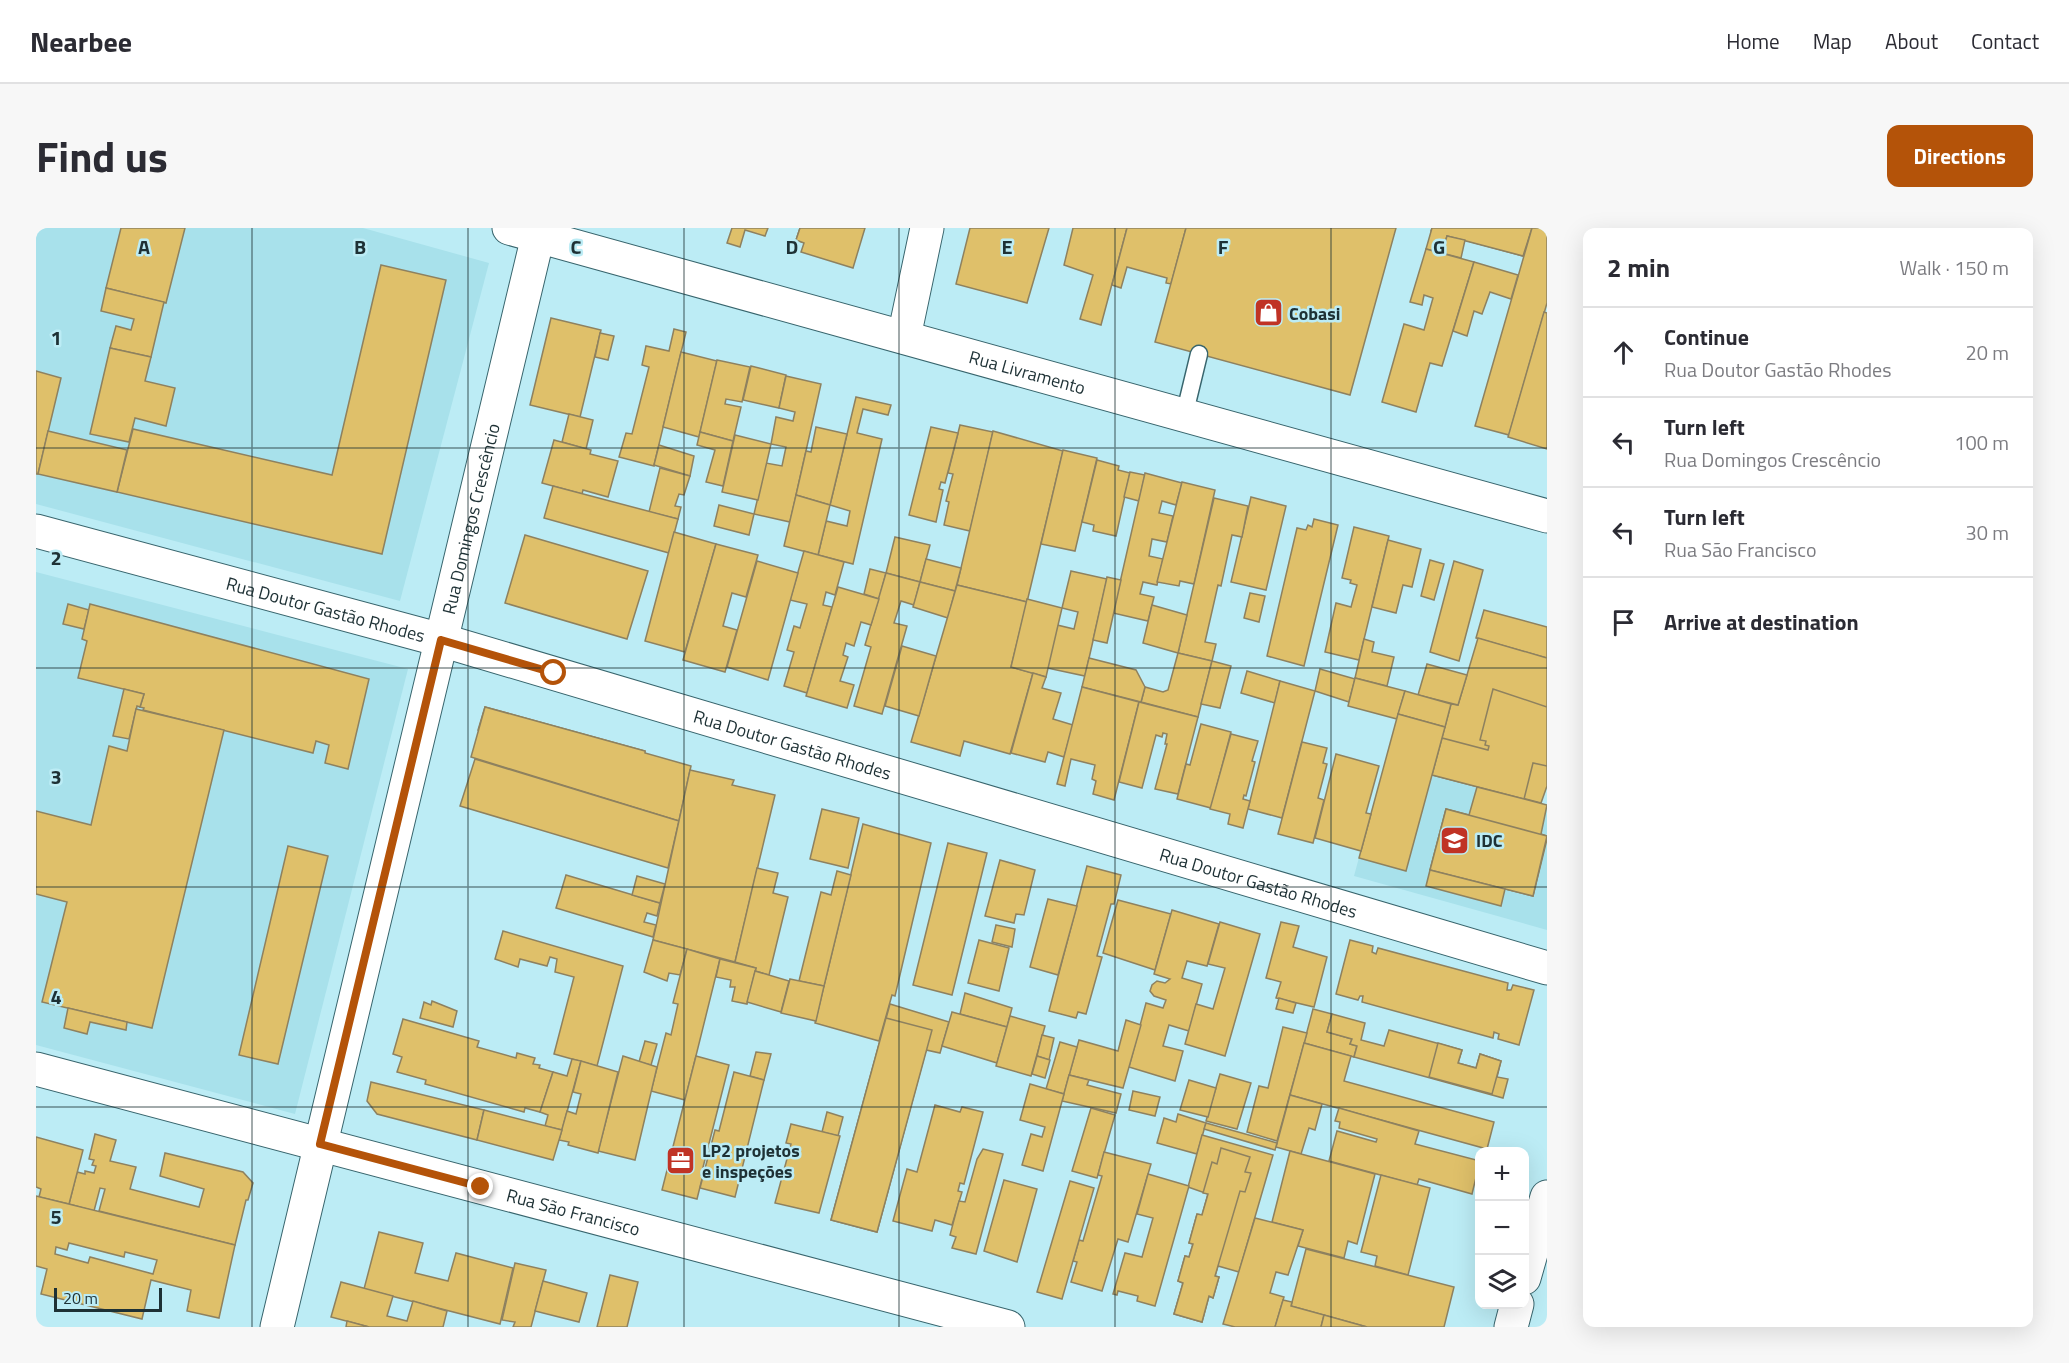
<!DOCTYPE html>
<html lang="en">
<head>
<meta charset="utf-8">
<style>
  :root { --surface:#fff; --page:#f7f7f7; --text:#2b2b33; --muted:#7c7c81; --line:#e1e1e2; --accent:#b45309 }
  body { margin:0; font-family:"Titillium Web",sans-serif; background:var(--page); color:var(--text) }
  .controls { position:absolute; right:18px; bottom:18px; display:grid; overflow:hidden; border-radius:12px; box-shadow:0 6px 24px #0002 }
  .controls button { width:54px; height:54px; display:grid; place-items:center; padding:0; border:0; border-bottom:2px solid var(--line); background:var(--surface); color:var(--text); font:30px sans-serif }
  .scale { position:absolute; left:18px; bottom:15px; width:108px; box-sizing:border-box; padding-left:6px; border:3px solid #1e3135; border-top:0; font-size:16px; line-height:21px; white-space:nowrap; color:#1e3135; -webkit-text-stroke:4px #bcecf5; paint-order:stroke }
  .stop { position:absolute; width:18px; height:18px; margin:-14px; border:4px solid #b45309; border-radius:50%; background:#fff }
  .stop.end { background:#b45309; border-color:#fff; box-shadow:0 2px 6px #0008 }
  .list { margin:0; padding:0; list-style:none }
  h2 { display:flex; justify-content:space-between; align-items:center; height:78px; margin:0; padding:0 24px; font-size:26px }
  h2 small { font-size:20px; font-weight:400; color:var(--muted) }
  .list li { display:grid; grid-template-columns:39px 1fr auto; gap:18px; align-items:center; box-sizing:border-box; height:90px; padding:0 24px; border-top:2px solid var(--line) }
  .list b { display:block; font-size:22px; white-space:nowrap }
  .list p { margin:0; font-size:20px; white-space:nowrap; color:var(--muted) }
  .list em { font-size:20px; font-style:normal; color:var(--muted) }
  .icon { flex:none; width:33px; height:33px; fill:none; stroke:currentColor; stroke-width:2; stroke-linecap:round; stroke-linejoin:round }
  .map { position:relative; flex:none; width:1511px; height:1099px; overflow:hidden; border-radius:12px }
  header { display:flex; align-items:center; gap:36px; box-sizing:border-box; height:84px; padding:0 30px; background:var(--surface); border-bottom:2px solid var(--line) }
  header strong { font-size:28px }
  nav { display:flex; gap:33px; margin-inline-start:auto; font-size:21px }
  .intro { display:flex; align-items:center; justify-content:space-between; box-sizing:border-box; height:144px; padding:0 36px }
  h1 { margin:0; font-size:42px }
  .button { padding:15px 27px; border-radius:12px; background:var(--accent); color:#fff; font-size:21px; font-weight:700 }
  main { display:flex; gap:36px; padding:0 36px }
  aside { flex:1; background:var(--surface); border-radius:12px; box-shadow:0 6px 24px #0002 }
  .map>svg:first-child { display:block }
  .built { fill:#a8e1eb }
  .building { fill:#dfc06a; stroke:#8e815f; stroke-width:1.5; fill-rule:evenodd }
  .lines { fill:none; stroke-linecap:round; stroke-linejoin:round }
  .service-casing { stroke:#38656d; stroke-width:19 }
  .minor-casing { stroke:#38656d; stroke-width:35 }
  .tertiary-casing { stroke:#38656d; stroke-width:35 }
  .service { stroke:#fff; stroke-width:16 }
  .minor { stroke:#fff; stroke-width:33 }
  .tertiary { stroke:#fff; stroke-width:33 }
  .route { stroke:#b45309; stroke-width:8 }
  .grid { fill:none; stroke:#1e3135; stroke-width:1.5; stroke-opacity:0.55 }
  .labels { text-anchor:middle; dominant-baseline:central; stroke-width:5; stroke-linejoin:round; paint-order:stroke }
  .poi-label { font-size:18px; font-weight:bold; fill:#1e3135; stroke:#bcecf5; text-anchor:start }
  .street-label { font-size:18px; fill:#1e3135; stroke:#bcecf5 }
  .grid-label { font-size:20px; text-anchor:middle; font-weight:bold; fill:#1e3135; stroke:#bcecf5; stroke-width:5; stroke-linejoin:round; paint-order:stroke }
</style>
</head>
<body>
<header>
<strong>Nearbee</strong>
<nav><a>Home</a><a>Map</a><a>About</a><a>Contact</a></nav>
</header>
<div class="intro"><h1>Find us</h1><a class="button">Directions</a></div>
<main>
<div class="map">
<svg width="1511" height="1099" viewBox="0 0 1511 1099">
  <rect width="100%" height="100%" fill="#bcecf5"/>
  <g class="built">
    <polygon points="0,0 327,0 453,35 364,373 0,276"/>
    <polygon points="0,344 372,441 259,886 0,817"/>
    <polygon points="1362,486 1396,547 1511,577 1511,702 1318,648"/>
  </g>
  <g class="building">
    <polygon points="85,0 149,0 130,75 70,60"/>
    <polygon points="696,0 732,0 729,8 709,2 704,19 691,15"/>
    <polygon points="764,0 821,0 813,29 760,12"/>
    <polygon points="764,0 829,0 817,40 765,24 768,15 760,12"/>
    <polygon points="934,0 1013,0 991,75 920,56"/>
    <polygon points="1037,0 1091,0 1065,97 1044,91 1057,47 1028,37"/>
    <polygon points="1091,0 1150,0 1135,56 1130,55 1131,50 1091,39 1085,60 1076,57"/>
    <polygon points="1150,0 1360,0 1314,167 1119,114"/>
    <polygon points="1396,0 1496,0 1487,28 1395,3"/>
    <polygon points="1396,0 1496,0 1487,28 1411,8 1406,25 1390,21"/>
    <polygon points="1496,0 1511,0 1511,75 1473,207 1439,198"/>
    <polygon points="1411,8 1429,12 1425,30 1406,25"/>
    <polygon points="1390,21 1438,34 1406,138 1394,135 1380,184 1346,174 1368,96 1388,102 1397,70 1388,67 1386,77 1374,74"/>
    <polygon points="1438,34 1482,47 1475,71 1454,64 1446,86 1438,83 1431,108 1417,103"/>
    <polygon points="345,37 410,52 346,326 81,264 97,201 296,247"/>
    <polygon points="70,60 128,74 115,129 74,120 80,98 95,102 98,91 65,83"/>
    <polygon points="1508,84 1511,85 1511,221 1472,209"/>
    <polygon points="515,90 565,102 544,189 494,177"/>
    <polygon points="638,101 650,104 618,237 618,238 583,229 590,205 596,206 613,139 606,137 610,118 633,123"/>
    <polygon points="564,105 578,108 572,132 559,129"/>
    <polygon points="74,120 115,129 109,153 139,160 130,198 99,190 93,214 54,206"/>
    <polygon points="645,124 681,133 663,209 627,199"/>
    <polygon points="681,132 714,139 706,174 690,171 689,176 705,179 697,213 664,204"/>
    <polygon points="715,138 750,147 743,180 707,172"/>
    <polygon points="0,143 25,150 2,246 0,246"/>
    <polygon points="750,148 785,156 754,294 718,286 730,235 746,238 750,219 735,216 740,189 757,193 759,184 743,180"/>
    <polygon points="820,169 855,177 852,187 827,181 821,205 846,211 817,336 782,327 790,293 811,298 814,283 794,277"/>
    <polygon points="533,186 557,192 550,221 526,214"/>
    <polygon points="924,197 957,204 934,303 908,297 913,274 910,273 917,246 912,245"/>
    <polygon points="780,199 811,206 794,277 760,267 770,223 775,224"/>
    <polygon points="895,199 922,205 909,255 905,254 903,261 907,262 900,294 873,287"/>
    <polygon points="12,203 91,222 81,264 2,246"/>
    <polygon points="957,203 1027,223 991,374 921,357"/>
    <polygon points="664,204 697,213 687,258 670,254 679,222 661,217"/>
    <polygon points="699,207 735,216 722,272 686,264"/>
    <polygon points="518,212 555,222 554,226 582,233 572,269 547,262 546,266 506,255"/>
    <polygon points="623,217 658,228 654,248 618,237"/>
    <polygon points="1027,222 1061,230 1039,323 1005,316"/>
    <polygon points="1061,232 1083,238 1082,242 1094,245 1080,308 1057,303 1058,297 1046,294"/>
    <polygon points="624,240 654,248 648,267 643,266 639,278 645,279 642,291 613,284"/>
    <polygon points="1094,244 1109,247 1103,273 1088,269"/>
    <polygon points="1109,245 1146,255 1140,277 1126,273 1123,285 1137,288 1131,314 1116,311 1113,328 1127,331 1121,357 1107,354 1104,366 1118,369 1112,393 1077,385"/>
    <polygon points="1146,254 1179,262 1158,356 1144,353 1143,358 1121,354"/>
    <polygon points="517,258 642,291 633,325 508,290"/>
    <polygon points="760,267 794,277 782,327 748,318"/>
    <polygon points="1215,269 1250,278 1230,362 1195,354"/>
    <polygon points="1178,270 1212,278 1206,309 1196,307 1185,358 1182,357 1169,414 1180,416 1176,433 1142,425"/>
    <polygon points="683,277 718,286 713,307 678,298"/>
    <polygon points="1278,291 1302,297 1268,438 1231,428 1261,300 1270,302 1272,297 1276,299"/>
    <polygon points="1318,299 1353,308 1323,432 1289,424 1300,375 1315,379 1321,357 1314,355 1315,352 1306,350"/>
    <polygon points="638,304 680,316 649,424 609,413"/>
    <polygon points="489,307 612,343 591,411 469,375"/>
    <polygon points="859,309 894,317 884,354 850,345"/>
    <polygon points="1352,312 1385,321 1376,359 1367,357 1360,385 1336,379"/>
    <polygon points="680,316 722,327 710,369 696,365 687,398 701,402 689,444 647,432"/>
    <polygon points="768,323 808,334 799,367 790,364 787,377 796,379 771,465 748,458 758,424 751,422 758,398 764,400 771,376 754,372"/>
    <polygon points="890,331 925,340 919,363 884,354"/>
    <polygon points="1394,332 1408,336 1398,372 1385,368"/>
    <polygon points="721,333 762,345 732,452 691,439"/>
    <polygon points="1418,333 1447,342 1423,433 1394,424"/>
    <polygon points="834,341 850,345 843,371 828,366"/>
    <polygon points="1035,343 1071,351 1049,448 1011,440 1021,397 1038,401 1042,384 1026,380"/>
    <polygon points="850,345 884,354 878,377 865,373 858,395 871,398 846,486 818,478 835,419 829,417"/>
    <polygon points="1071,349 1085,352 1071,415 1057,412"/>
    <polygon points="884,354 919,363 912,390 877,379"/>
    <polygon points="921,357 991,374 975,439 997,445 974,526 928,513 924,528 875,514"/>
    <polygon points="802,359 843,371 835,397 825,394 818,418 810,415 807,427 812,429 804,453 818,457 811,480 770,468"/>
    <polygon points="1214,365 1229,368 1223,394 1208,390"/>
    <polygon points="991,371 1026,380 1010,449 975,439"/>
    <polygon points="32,376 53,382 48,401 27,396"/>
    <polygon points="54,376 333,451 312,541 289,535 293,517 280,513 277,525 107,482 108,480 104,479 108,466 42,450 51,413 46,411"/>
    <polygon points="1116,377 1151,387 1142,425 1107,415"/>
    <polygon points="1448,382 1511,399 1511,430 1440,410"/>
    <polygon points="1442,410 1511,430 1511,558 1505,575 1396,547 1415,476 1422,477"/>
    <polygon points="1328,411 1338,414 1336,424 1358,429 1351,458 1319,450"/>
    <polygon points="866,418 900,428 883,488 849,478"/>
    <polygon points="1142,425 1176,433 1162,489 1105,474 1109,459 1127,464 1132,462"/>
    <polygon points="1053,430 1100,442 1109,459 1105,474 1046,459"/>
    <polygon points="1176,433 1195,438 1184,480 1165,476"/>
    <polygon points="1391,436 1431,447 1422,477 1382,467"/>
    <polygon points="1284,441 1319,451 1313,474 1279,463"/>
    <polygon points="1211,443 1244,453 1239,475 1205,465"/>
    <polygon points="997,445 1010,449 1006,460 1025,465 1017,491 1037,497 1028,529 1012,524 1009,534 975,525"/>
    <polygon points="1319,450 1369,463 1361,491 1312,478"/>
    <polygon points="1244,453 1279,463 1246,590 1212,581"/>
    <polygon points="1046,459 1103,474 1078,572 1057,566 1060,553 1056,551 1059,537 1035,531 1029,558 1021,556"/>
    <polygon points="88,461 108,466 104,479 101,478 93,511 77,508"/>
    <polygon points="1457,461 1511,479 1511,538 1497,535 1488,571 1396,547 1406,510 1452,522 1453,518 1449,517 1450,513 1444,512"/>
    <polygon points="1369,463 1415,476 1409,499 1362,486"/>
    <polygon points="1103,474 1162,489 1142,566 1119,561 1131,516 1129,516 1131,506 1127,505 1126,509 1120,507 1106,560 1083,554"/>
    <polygon points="449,479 609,523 603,545 598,544 596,551 563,542 562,547 534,539 535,536 474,523 476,519 445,511 446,504 442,502"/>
    <polygon points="449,479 609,523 609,525 655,538 643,593 435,529"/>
    <polygon points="100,481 188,502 116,800 6,774 31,674 0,666 0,583 55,597 73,518 91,523"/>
    <polygon points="1362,486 1409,499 1370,643 1323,630"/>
    <polygon points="1165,496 1195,504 1175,580 1141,571 1150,536 1154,537"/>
    <polygon points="1195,506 1222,513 1216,533 1219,534 1210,568 1208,567 1207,571 1214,573 1207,600 1192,596 1194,586 1174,581"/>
    <polygon points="1266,514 1291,520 1287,535 1291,536 1282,570 1288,572 1277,615 1242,606"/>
    <polygon points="1300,526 1343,538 1330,585 1335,586 1325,623 1279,610"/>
    <polygon points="439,531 643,593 632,640 424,578"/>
    <polygon points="654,542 698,552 696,557 739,567 699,734 617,712"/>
    <polygon points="1441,559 1511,577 1505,606 1511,608 1511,611 1497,668 1394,642 1410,581 1433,587"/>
    <polygon points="786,581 823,590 812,640 774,631"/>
    <polygon points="1410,581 1511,608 1497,668 1394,642"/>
    <polygon points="827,596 895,615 859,768 856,767 843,813 779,795"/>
    <polygon points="912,615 951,625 916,767 877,757"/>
    <polygon points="252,618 292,628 242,836 203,827"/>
    <polygon points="964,632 999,642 988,687 980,686 978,695 949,688"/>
    <polygon points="1051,638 1085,647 1078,676 1075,676 1061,728 1066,729 1050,786 1042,784 1040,790 1013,783"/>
    <polygon points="721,640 742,645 737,665 752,669 733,747 719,743 720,740 699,734"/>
    <polygon points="1394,642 1469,661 1465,678 1390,658"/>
    <polygon points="801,643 815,647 788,758 763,753 785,664 795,667"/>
    <polygon points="530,647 624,675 621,688 611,685 608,694 620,697 617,709 520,680"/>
    <polygon points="601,648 629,656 624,675 596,667"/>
    <polygon points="1012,671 1041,678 1022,747 994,739"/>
    <polygon points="1082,672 1135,686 1119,742 1067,725"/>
    <polygon points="1136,682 1183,696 1171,738 1151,733 1146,750 1166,756 1153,803 1133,797 1127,818 1147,823 1139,853 1093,839 1110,775 1127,780 1130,772 1118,768 1114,763 1116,757 1121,753 1129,755 1134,751 1118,746"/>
    <polygon points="1184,694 1224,706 1189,828 1149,816 1160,776 1177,781 1189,740 1172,736"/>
    <polygon points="1245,694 1263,698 1257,719 1291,729 1278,779 1240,770 1245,754 1230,750"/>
    <polygon points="960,697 979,701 976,719 956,714"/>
    <polygon points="467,703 587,738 561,838 518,826 538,749 519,744 521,731 514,729 511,738 484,731 482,739 459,731"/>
    <polygon points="617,712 651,721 644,747 633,745 631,753 608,744"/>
    <polygon points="943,712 973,720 963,763 932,755"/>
    <polygon points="1314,712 1337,718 1336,724 1340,726 1342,720 1472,755 1471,762 1475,762 1477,757 1498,762 1483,817 1462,811 1463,806 1458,804 1457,810 1326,774 1327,768 1324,768 1322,772 1300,766"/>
    <polygon points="651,721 684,731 649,872 615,863 630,805 635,807 642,776 637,775"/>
    <polygon points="684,731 720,740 711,776 696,773 699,759 694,759 695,752 680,749"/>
    <polygon points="719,743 753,753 745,784 711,774"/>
    <polygon points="754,751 788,758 780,793 745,785"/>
    <polygon points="929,765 976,780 971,799 924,786"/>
    <polygon points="1243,770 1260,775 1257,785 1240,781"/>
    <polygon points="396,773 421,783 417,799 384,790 388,774 395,777"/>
    <polygon points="854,776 913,794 904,825 890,822 841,1004 795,992"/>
    <polygon points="32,780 91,794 90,802 54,794 51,806 28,800"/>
    <polygon points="1277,781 1296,786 1291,804 1316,811 1314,816 1321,818 1318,829 1268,815"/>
    <polygon points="916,784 971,799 961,835 906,818"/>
    <polygon points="1296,786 1329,795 1325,812 1348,818 1353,802 1426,822 1422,835 1440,840 1444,826 1465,833 1461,849 1472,851 1467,870 1318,829 1321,818 1314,816 1316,811 1291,804"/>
    <polygon points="974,788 1009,798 995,848 960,838"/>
    <polygon points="850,790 896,802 841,1004 795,992"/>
    <polygon points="367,791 443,813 441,819 480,830 481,825 499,830 497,836 504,837 503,840 517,844 504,884 489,880 488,884 389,856 390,852 361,844 366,829 357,826"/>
    <polygon points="1090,792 1105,797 1087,860 1033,847 1043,812 1082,823"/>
    <polygon points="1247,799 1271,805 1241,913 1211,904 1223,858 1232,860"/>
    <polygon points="1006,807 1018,810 1013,832 1001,828"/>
    <polygon points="609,813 621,816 615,837 603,834"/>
    <polygon points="1024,814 1041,819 1028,866 1010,861"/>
    <polygon points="1268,815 1315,828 1308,853 1458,894 1451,921 1254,867"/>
    <polygon points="1402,815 1426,822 1422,835 1440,840 1444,826 1465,833 1456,866 1393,849"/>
    <polygon points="720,824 735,826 728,852 714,848"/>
    <polygon points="587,828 621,839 599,932 562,923"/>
    <polygon points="660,828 693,837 665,947 667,947 661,971 626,962"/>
    <polygon points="1001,828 1014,832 1009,850 996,846"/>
    <polygon points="536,831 545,833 526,902 509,898 512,887 504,884 517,844 531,848"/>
    <polygon points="545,833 582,844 562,925 532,917 533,914 523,912 531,883 540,886 545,866 537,864"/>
    <polygon points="698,844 728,852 699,969 664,960 679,902 683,903"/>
    <polygon points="1184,846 1215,855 1201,901 1170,893"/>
    <polygon points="1033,847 1053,852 1051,857 1085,866 1080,885 1026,873"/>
    <polygon points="1153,852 1180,860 1172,889 1144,882"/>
    <polygon points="335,854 448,882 441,912 341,886 331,873"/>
    <polygon points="994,856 1028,866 1007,943 986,937 995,906 1006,909 1009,899 984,892"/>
    <polygon points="1097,863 1124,869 1119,888 1093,882"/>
    <polygon points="1254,867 1286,876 1279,902 1273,900 1265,926 1240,919"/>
    <polygon points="899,877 924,884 926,879 947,884 928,956 924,955 922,963 926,964 916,997 899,992 896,1003 857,993 871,941 881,944"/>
    <polygon points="1055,880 1079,887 1061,950 1036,943"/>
    <polygon points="1303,880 1383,903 1379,916 1444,933 1436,966 1383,951 1381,957 1293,933 1301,903 1340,914 1341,911 1303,900 1304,894 1299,893"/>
    <polygon points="448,882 526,902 517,932 441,912"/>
    <polygon points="791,884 807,889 802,908 786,904"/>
    <polygon points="1142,886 1170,895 1161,926 1121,915 1128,890 1140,894"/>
    <polygon points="1170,895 1241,915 1239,922 1168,901"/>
    <polygon points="755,896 804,908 783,985 739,975 755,916 750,915"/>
    <polygon points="59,906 80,912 74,933 100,939 94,961 163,979 168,961 124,948 129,925 207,944 217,955 212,972 210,972 199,1017 63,983 69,961 64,960 58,983 33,976 41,944 49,946 49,943 58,945 60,938 56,937 58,932 53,931"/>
    <polygon points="1166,907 1237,927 1203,1044 1182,1038 1179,1048 1183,1049 1177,1070 1173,1068 1166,1094 1138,1086 1147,1055 1142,1053 1149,1028 1153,1029 1157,1016 1153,1015 1161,986 1166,987 1172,966 1152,959"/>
    <polygon points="0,909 47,922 33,976 3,969 5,961 0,959"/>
    <polygon points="1185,920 1214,929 1209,944 1215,945 1209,964 1204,963 1179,1048 1183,1049 1177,1070 1173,1068 1166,1094 1138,1086 1147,1055 1142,1053 1149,1028 1153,1029 1157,1016 1153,1015 1161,986 1166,987 1172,966 1167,965 1176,934 1181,936"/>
    <polygon points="947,921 967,926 940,1026 916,1020 920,1009 914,1007 923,973 929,974 941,931"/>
    <polygon points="1254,923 1339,946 1321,1016 1312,1013 1308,1030 1262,1018 1267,1002 1236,994"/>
    <polygon points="1068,924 1115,936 1092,1014 1082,1011 1066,1063 1035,1054 1041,1034 1037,1033 1043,1012 1047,1013 1066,948 1062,947"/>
    <polygon points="1112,946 1153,958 1119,1078 1101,1073 1102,1068 1082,1063 1081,1067 1077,1066 1089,1025 1106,1029 1117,990 1101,986"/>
    <polygon points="1345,947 1394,960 1372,1047 1339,1038 1341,1028 1325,1024"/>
    <polygon points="968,952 1001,961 981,1034 948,1023"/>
    <polygon points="1034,953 1058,960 1026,1071 1001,1064"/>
    <path d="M0,968L199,1017L183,1090L151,1083L155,1062L115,1052L106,1091L5,1066L11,1041L0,1038ZM33,1015L88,1029L89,1024L121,1032L117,1046L54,1029L52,1035L19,1026L20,1019L31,1022Z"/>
    <polygon points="1219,990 1267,1002 1252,1047 1240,1044 1234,1065 1248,1069 1239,1099 1199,1099 1187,1096"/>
    <polygon points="343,1004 387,1015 379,1045 412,1053 420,1025 477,1040 464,1096 328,1061"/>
    <polygon points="1270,1021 1418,1059 1408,1099 1331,1099 1255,1078"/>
    <polygon points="479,1035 510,1042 495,1099 477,1099 479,1094 466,1092"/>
    <polygon points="574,1047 602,1054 591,1099 561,1099"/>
    <polygon points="507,1053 551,1065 543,1094 499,1083"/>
    <polygon points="305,1054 357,1068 351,1088 371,1093 377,1073 411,1083 407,1099 333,1099 295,1089"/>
    <polygon points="1247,1072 1256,1074 1255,1078 1288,1087 1285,1099 1239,1099"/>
    <polygon points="1288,1087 1331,1099 1285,1099"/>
    <polygon points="311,1093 333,1099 310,1099"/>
  </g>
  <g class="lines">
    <defs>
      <polyline id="service" points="1148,188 1163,126"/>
      <g id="minor">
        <path id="s1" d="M473,0L1511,288"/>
        <polyline points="868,109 891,0"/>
        <path id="s2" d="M0,303L405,412L1511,740"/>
        <path id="s3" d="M0,841L972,1099"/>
        <path id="s4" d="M241,1099L502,8"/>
      </g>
      <g id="tertiary">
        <polyline points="1488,1050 1511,969"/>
        <polyline points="1475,1099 1481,1076"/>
      </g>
    </defs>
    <use href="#service" class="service-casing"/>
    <use href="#minor" class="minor-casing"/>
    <use href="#tertiary" class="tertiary-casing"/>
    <use href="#service" class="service"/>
    <use href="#minor" class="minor"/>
    <use href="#tertiary" class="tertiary"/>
  </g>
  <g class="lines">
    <polyline class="route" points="445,959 284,916 405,412 518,445"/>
  </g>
  <path class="grid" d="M216,0V1099M432,0V1099M648,0V1099M863,0V1099M1079,0V1099M1295,0V1099M0,220H1511M0,440H1511M0,659H1511M0,879H1511"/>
  <defs>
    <symbol id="shop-square" viewBox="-11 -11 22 22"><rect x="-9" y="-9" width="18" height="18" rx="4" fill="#c03325" stroke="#bcecf5"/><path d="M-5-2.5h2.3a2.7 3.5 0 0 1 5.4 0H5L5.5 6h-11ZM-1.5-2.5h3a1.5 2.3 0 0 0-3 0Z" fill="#fff"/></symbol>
    <symbol id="university-square" viewBox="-11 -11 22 22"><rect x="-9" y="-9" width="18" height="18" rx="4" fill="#c03325" stroke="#bcecf5"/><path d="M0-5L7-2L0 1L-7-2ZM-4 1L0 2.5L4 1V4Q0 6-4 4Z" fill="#fff"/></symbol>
    <symbol id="office-square" viewBox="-11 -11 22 22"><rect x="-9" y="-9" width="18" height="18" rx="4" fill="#c03325" stroke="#bcecf5"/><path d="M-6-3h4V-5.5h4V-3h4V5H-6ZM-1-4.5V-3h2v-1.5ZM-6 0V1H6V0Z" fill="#fff"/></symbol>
  </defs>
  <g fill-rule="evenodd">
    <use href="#shop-square" x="1216" y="68" width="33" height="33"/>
    <use href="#university-square" x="1402" y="596" width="33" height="33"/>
    <use href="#office-square" x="628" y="916" width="33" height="33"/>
  </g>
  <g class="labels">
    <g class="poi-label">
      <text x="1253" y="85">Cobasi</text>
      <text x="1440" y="612">IDC</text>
      <text x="666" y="922">LP2 projetos<tspan x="666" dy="21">e inspeções</tspan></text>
    </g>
    <g class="street-label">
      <text stroke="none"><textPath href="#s1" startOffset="538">Rua Livramento</textPath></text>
      <text stroke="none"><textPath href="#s4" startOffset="831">Rua Domingos Crescêncio</textPath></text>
      <text stroke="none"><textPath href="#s2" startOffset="300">Rua Doutor Gastão Rhodes</textPath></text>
      <text stroke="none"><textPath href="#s2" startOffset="786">Rua Doutor Gastão Rhodes</textPath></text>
      <text stroke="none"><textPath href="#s2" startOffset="1272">Rua Doutor Gastão Rhodes</textPath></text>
      <text stroke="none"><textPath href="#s3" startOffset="556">Rua São Francisco</textPath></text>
    </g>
  </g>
  <g class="grid-label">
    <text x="108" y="26">A</text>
    <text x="324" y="26">B</text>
    <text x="540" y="26">C</text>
    <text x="756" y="26">D</text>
    <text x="971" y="26">E</text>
    <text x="1187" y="26">F</text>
    <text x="1403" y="26">G</text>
    <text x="20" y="117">1</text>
    <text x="20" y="337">2</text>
    <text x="20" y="556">3</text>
    <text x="20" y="776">4</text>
    <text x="20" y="996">5</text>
  </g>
</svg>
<div class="controls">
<button>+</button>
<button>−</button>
<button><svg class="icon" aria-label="layers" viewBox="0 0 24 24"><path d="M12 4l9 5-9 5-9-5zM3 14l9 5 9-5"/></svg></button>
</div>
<div class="scale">20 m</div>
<div class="stop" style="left:518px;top:445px"></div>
<div class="stop end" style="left:445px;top:959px"></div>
</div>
<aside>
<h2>2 min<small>Walk · 150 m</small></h2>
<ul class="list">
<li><svg class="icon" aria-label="ahead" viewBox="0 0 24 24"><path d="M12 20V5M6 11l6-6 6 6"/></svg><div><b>Continue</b><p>Rua Doutor Gastão Rhodes</p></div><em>20 m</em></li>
<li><svg class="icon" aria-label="left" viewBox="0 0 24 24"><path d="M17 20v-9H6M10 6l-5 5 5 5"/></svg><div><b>Turn left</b><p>Rua Domingos Crescêncio</p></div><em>100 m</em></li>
<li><svg class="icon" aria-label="left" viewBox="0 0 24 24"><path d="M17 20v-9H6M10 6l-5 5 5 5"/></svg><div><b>Turn left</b><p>Rua São Francisco</p></div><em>30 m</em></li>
<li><svg class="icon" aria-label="arrive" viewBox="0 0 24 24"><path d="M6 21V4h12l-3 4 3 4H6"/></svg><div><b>Arrive at destination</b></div></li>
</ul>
</aside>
</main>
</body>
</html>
